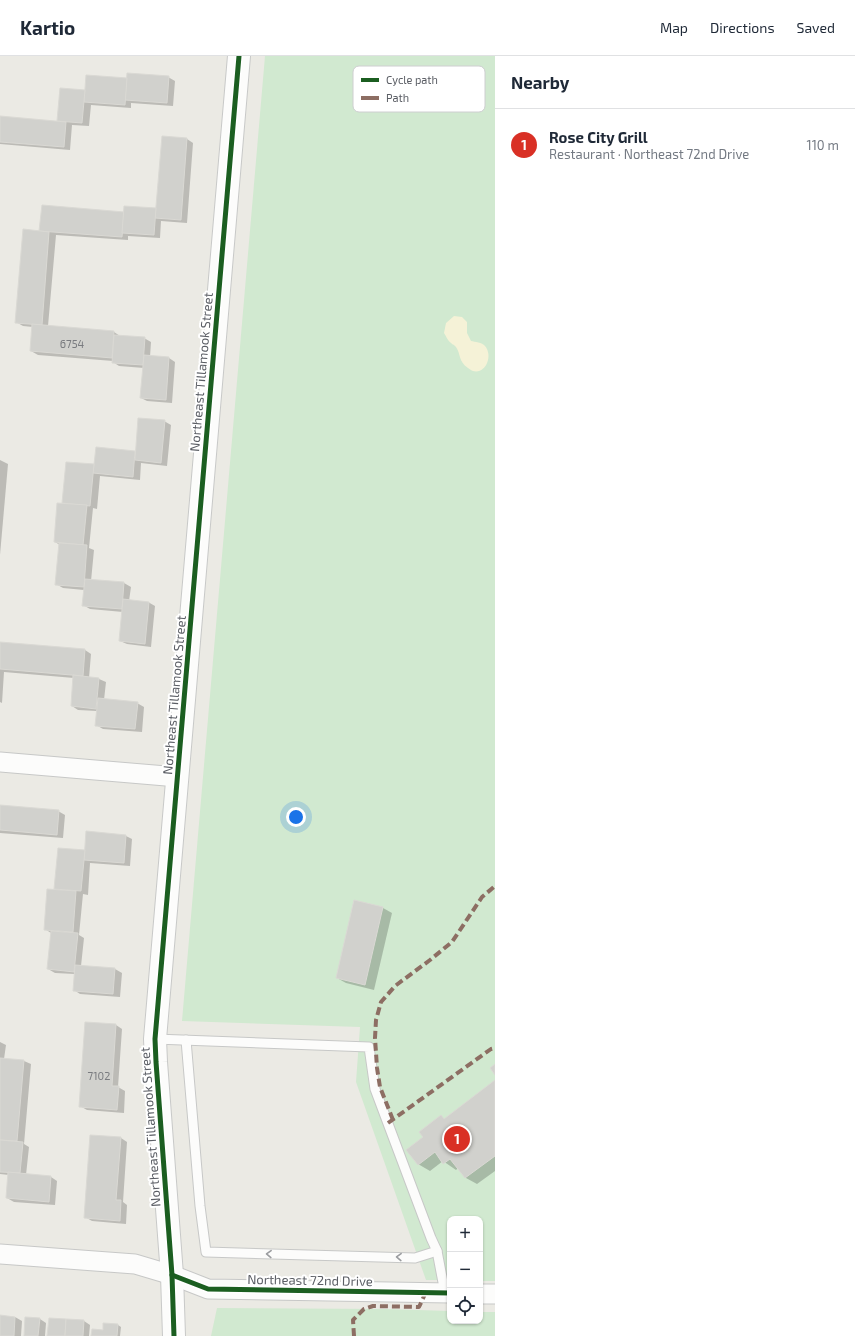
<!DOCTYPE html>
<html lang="en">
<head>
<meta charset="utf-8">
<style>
  :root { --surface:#fff; --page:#f2f2f3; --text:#1f2937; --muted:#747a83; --line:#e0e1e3; --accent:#d93025 }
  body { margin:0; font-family:"Exo 2",sans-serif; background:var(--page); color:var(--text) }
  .controls { position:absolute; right:12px; bottom:12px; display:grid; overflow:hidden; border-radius:8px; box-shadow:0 1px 3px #0004 }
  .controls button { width:36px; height:36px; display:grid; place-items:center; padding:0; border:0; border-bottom:1px solid var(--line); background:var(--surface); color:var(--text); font:20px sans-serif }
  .you { position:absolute; left:296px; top:761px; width:14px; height:14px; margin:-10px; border:3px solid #fff; border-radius:50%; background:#1a73e8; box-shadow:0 0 0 6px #1a73e833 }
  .badge { display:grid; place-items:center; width:26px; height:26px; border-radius:50%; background:var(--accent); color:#fff; font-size:13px; font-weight:700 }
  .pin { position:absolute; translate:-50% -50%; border:2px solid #fff; box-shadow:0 1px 4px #0006 }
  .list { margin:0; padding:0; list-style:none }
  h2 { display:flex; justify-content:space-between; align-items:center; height:52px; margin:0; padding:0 16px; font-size:17px }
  h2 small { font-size:13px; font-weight:400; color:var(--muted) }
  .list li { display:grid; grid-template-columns:26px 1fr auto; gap:12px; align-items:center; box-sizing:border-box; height:72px; padding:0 16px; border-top:1px solid var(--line) }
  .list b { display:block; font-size:15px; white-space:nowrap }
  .list p { margin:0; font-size:13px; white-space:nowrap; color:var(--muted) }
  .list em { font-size:13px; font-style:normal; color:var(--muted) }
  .icon { flex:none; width:22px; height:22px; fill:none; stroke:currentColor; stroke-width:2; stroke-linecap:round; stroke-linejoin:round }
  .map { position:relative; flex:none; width:495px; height:1280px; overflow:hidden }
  header { display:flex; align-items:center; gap:24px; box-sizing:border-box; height:56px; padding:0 20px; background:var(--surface); border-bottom:1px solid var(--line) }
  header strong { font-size:19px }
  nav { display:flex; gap:22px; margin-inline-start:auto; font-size:14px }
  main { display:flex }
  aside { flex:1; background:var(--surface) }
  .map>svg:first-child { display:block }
  .green { fill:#d1e9d0 }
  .sand { fill:#f5f2d7 }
  .shadow { fill:#0003 }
  .building { fill:#d1d1cd; stroke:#dad9d4 }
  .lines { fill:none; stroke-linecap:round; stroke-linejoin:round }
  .lane-casing { stroke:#c7c8c7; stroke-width:11 }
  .street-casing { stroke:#c7c8c7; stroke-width:21 }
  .secondary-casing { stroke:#c8c9c8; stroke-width:24 }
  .lane { stroke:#fcfcfb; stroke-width:9 }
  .street { stroke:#fcfcfb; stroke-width:19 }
  .secondary { stroke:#fcfcfb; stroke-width:22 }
  .quiet { stroke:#8d6e63; stroke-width:4; stroke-dasharray:8 4; stroke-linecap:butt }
  .cycleway-casing { stroke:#fff; stroke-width:8 }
  .cycleway { stroke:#1b5e20; stroke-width:5 }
  .oneway { stroke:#9b9da0 }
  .labels { text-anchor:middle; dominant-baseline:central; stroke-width:4; stroke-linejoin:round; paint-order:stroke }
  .number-label { font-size:11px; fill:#797b7f }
  .street-label { font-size:13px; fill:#5a5d64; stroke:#fff }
  .key { fill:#fff; stroke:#ceced0; stroke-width:1 }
  .key-label { font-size:11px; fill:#5a5d64 }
</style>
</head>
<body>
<header>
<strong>Kartio</strong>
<nav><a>Map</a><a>Directions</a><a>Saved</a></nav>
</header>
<main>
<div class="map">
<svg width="495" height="1280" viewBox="0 0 495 1280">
  <rect width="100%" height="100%" fill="#ebeae4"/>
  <g class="green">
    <polygon points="265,0 495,0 495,1225 480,1225 480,1163 450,1163 450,1224 426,1224 356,1026 360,971 182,965"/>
    <polygon points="217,1252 385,1253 450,1255 450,1265 480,1265 480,1256 495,1256 495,1280 211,1280"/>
  </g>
  <path class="sand" d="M454,260L462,261L467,266V277L471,285C475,286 482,286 485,290C495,302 482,324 468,312C458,305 461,298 456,291C452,287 454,290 451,287C448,285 446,280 444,277L446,267Z"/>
  <g class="shadow">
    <polygon points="168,21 175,25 173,50 131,47 131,52 91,49 89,70 72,69 70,94 0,88 0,61 58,66 60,34 86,36 128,23"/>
    <polygon points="187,83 193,87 187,167 161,165 160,182 128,180 128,184 56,179 48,270 114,276 120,280 144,282 151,286 150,301 169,302 175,306 172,347 147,345 141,342 144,312 119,310 113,306 113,305 38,299 31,295 33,271 23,270 16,266 40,176 43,150 125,157 157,153"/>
    <polygon points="164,365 171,369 167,410 141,407 140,424 100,420 97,453 93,452 89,492 94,494 91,525 124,527 131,531 129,545 148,546 155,550 151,591 127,588 120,585 123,556 90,553 83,549 84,534 63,532 56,528 60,489 55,486 63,448 67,407 95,409 97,393 136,396"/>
    <polygon points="0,404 8,408 0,499"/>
    <polygon points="0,587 85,594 91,598 89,622 99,623 106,626 104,644 137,647 144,651 142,676 103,673 96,669 97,655 78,654 72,650 74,622 4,616 2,647 0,646"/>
    <polygon points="0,750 58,755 65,759 63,782 0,777"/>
    <polygon points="126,780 132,783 130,810 90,807 88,839 83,838 79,879 84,882 81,910 115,913 122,917 120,941 80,938 74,934 75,918 55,917 48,913 51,877 45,873 55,834 59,793 86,796"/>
    <polygon points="383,852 392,857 374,934 346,927 337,922"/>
    <polygon points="116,969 122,973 118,1031 125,1035 124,1057 87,1054 80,1050"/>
    <polygon points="0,986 6,989 4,1003 24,1005 31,1008 24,1088 29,1091 26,1119 51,1121 57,1125 55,1149 14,1146 7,1142 9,1119 0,1118"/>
    <polygon points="495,1025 495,1115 477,1128 466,1122 458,1112 456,1114 443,1105 430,1115 418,1108 425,1081 441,1061 445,1063"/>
    <polygon points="121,1082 127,1086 123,1146 127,1149 126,1168 92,1165 85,1161"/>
    <polygon points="1,1260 15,1261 22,1265 21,1280 0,1280"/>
    <polygon points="40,1263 46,1267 45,1280 25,1280"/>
    <polygon points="84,1265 90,1269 89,1280 48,1280"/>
    <polygon points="104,1268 118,1269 121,1271 120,1280 92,1280 104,1275"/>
  </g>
  <g class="building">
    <polygon points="127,17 169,20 167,47 125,44"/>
    <polygon points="86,19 127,22 125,49 84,46"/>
    <polygon points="60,32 85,34 82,67 57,65"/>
    <polygon points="0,60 66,66 64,91 0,86"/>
    <polygon points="162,80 187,82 181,164 155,162"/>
    <polygon points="42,149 124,156 122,181 39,175"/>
    <polygon points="124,150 156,152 154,179 122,177"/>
    <polygon points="23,173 49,176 42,269 15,267"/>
    <polygon points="32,268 114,275 112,302 30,295"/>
    <polygon points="114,279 145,281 143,309 112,307"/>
    <polygon points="144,299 169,301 166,344 140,342"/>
    <polygon points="138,362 165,364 161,407 135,404"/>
    <polygon points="96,391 135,395 133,421 93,417"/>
    <polygon points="66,406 94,408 90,450 62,447"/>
    <polygon points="57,447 87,449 83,489 54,486"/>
    <polygon points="59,487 87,489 84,531 55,529"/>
    <polygon points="85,523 124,526 122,553 82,550"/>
    <polygon points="123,543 149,546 145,588 119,585"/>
    <polygon points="0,586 85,593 83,620 0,613"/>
    <polygon points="73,619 99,622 96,653 71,650"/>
    <polygon points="98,642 138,646 135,673 95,670"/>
    <polygon points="0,749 59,754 57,779 0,774"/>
    <polygon points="86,775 126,779 124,807 84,804"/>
    <polygon points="58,792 85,794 81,835 54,833"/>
    <polygon points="47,833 76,835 73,876 44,874"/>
    <polygon points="354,844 383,851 365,929 336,922"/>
    <polygon points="51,875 78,877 74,916 47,913"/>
    <polygon points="75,909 115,912 113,938 73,935"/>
    <polygon points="85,966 116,968 112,1030 119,1030 117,1054 79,1051"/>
    <polygon points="0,1002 24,1004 17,1085 0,1084"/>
    <polygon points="495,1008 495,1019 490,1012"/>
    <polygon points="495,1024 495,1100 465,1122 450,1103 443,1108 435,1096 418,1109 406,1094 423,1081 419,1076 441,1059 444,1063"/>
    <polygon points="90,1079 121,1081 116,1144 121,1144 120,1165 84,1162"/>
    <polygon points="0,1084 23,1086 20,1117 0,1116"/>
    <polygon points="8,1116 51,1120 49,1146 6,1142"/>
    <polygon points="0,1259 15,1261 14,1280 0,1280"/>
    <polygon points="25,1261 40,1262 38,1280 24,1280"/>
    <polygon points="49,1262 66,1263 65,1280 47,1280"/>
    <polygon points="66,1263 84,1264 83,1280 65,1280"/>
    <polygon points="103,1267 118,1268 117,1280 91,1280 92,1273 103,1274"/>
  </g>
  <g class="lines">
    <defs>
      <g id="lane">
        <polyline points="155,983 369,991 375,1033 431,1182 437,1195 445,1237"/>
        <polyline points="186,984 200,1150 206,1196 415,1202 437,1195"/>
      </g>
      <g id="street">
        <polyline points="0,706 178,721"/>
        <polyline points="0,1198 135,1208 172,1219 208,1233 450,1237"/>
        <polyline points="480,1238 495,1238"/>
      </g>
      <polyline id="secondary" points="174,1280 172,1219 156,1006 155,983 239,0"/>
    </defs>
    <use href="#lane" class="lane-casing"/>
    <use href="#street" class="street-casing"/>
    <use href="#secondary" class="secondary-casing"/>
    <use href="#lane" class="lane"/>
    <use href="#street" class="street"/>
    <use href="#secondary" class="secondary"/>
    <g class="quiet">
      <polyline points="393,1064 380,1031 377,1012 375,982 376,964 381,946 395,930 430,904 452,886 482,841 495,830"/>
      <polyline points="388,1067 491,993 495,992"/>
      <polyline points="354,1280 353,1264 364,1253 373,1250 419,1251 426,1236"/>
    </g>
    <defs>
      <g id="cycleway">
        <polyline points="172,1219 208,1233 450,1237"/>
        <polyline points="174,1280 172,1219 156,1006 155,983 239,0"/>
      </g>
    </defs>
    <use href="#cycleway" class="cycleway-casing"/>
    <use href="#cycleway" class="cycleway"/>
  </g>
  <defs><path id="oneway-chevron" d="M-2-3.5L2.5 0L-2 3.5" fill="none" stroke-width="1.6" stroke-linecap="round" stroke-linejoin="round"/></defs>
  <g class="oneway">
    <use href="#oneway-chevron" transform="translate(269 1198) rotate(-178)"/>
    <use href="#oneway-chevron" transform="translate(399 1201) rotate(-178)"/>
  </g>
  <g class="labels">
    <g class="number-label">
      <text x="72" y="287">6754</text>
      <text x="99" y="1019">7102</text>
    </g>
    <g class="street-label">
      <text transform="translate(201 316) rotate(-85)">Northeast Tillamook Street</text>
      <text transform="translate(174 639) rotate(-85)">Northeast Tillamook Street</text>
      <text transform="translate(150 1071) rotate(-94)">Northeast Tillamook Street</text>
      <text transform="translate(310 1224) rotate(1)">Northeast 72nd Drive</text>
    </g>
  </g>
  <rect x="353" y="10" width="132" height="46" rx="6" class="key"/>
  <rect x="361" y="22" width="18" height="4" fill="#1b5e20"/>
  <rect x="361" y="40" width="18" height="4" fill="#8d6e63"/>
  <g class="key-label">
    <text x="386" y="28">Cycle path</text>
    <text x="386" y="46">Path</text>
  </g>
</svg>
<div class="controls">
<button>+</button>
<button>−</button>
<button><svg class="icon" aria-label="locate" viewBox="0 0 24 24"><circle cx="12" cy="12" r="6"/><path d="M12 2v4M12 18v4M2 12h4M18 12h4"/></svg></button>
</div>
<div class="you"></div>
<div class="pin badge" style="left:457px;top:1083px">1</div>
</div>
<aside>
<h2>Nearby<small></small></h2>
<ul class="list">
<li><span class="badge">1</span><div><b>Rose City Grill</b><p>Restaurant · Northeast 72nd Drive</p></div><em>110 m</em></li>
</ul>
</aside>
</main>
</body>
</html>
